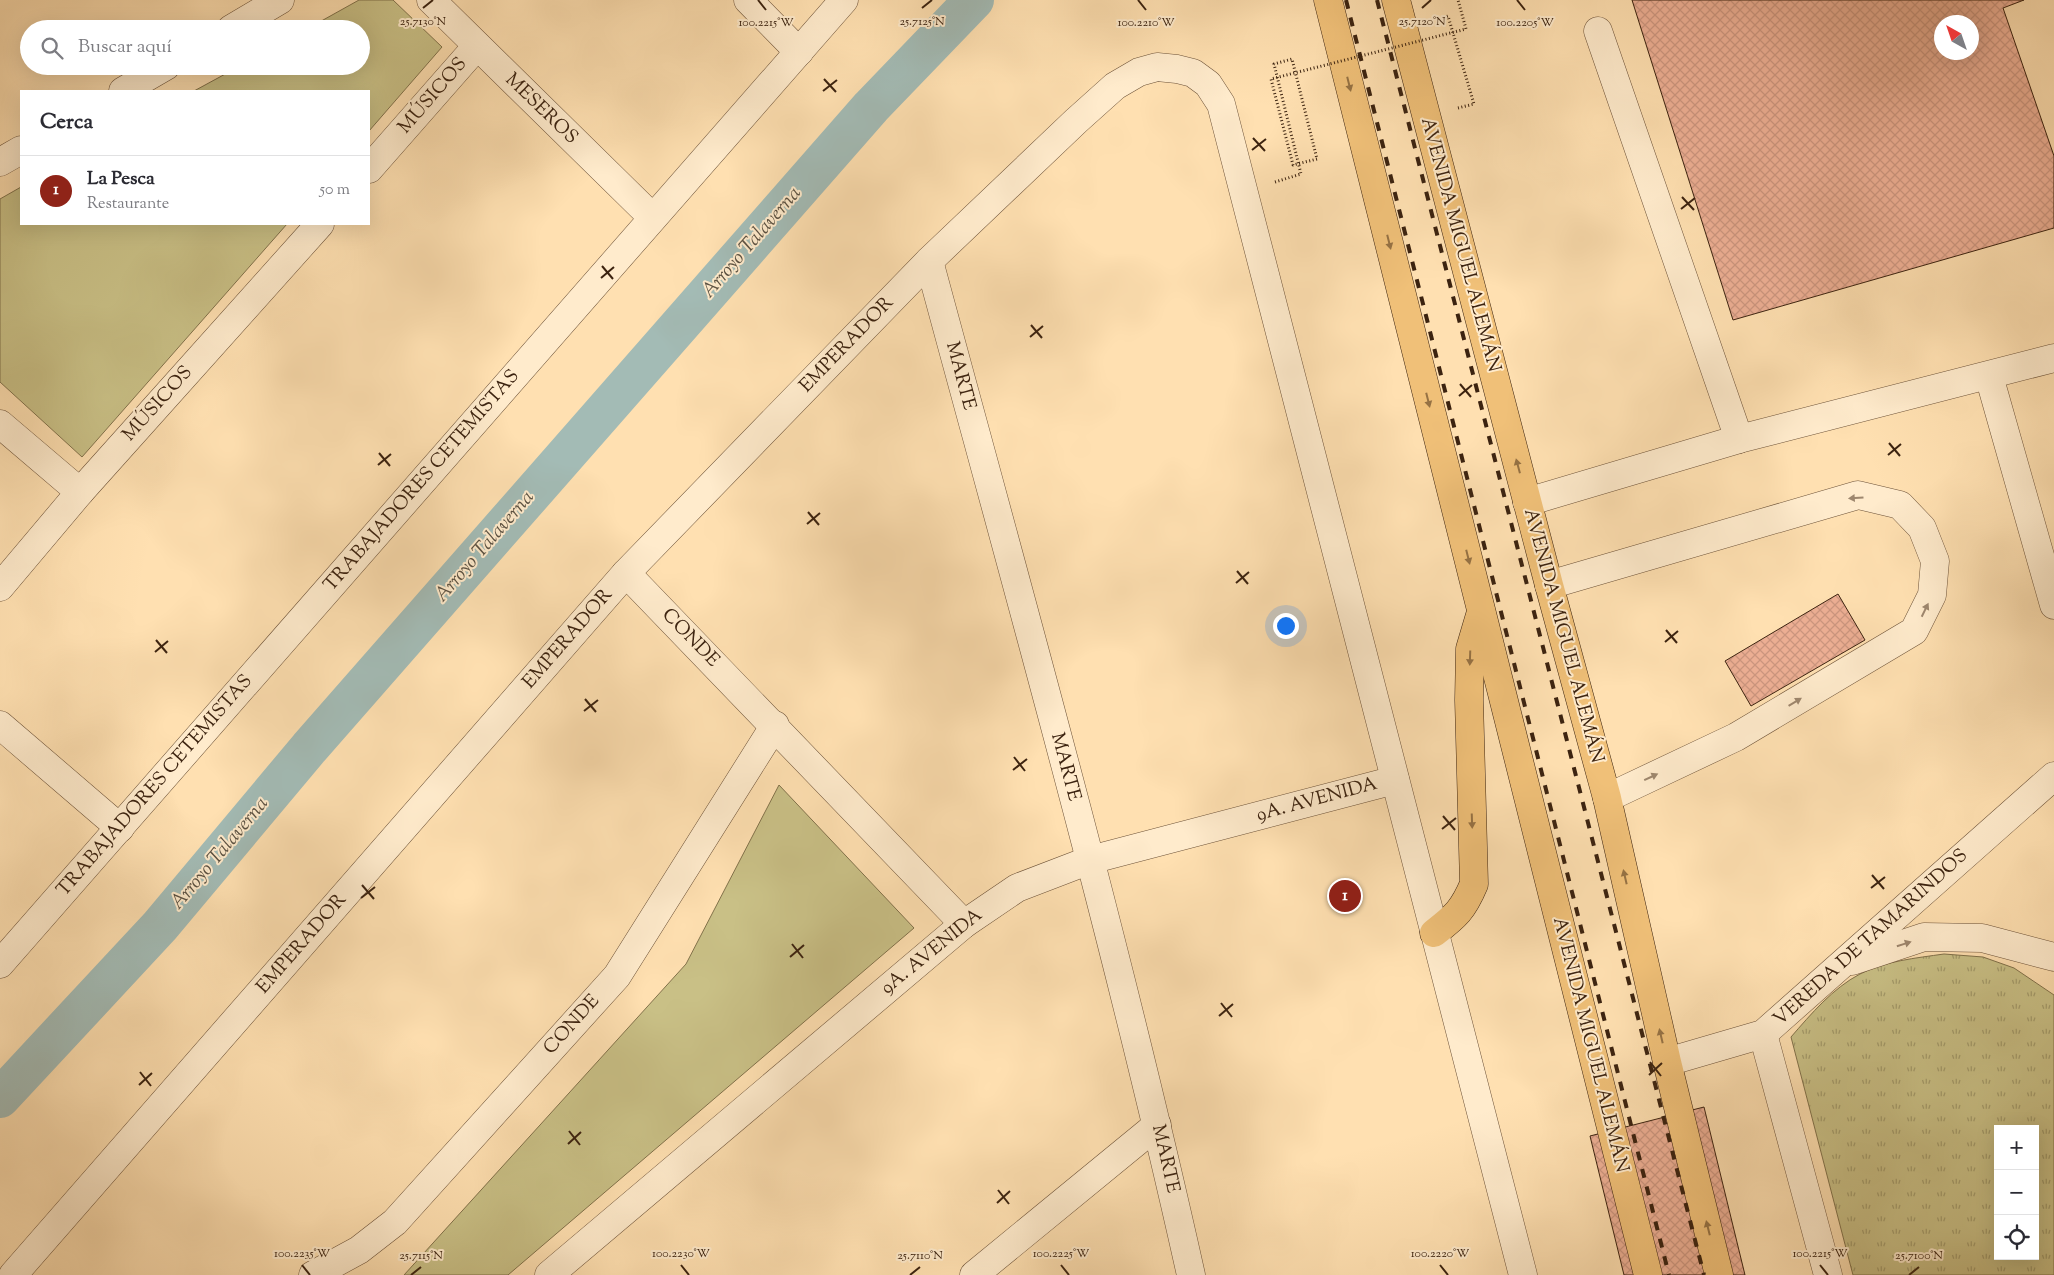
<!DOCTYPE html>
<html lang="es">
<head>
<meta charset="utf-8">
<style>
  :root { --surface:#fff; --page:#f7f7f7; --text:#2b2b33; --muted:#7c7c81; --line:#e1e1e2; --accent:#8f2418 }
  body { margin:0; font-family:"Sorts Mill Goudy",serif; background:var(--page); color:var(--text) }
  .controls { position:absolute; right:15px; bottom:15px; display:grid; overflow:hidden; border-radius:0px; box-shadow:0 5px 20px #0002 }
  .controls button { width:45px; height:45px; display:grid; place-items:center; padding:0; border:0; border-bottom:1px solid var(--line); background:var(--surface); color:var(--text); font:25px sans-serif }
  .compass { position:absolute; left:1934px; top:15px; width:45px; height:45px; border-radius:50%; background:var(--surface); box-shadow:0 5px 20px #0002; rotate:320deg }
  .you { position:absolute; left:1285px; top:625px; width:18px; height:18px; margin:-12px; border:4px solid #fff; border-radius:50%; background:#1a73e8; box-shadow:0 0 0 8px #1a73e833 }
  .badge { display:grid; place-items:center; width:32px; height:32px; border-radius:50%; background:var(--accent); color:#fff; font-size:16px; font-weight:700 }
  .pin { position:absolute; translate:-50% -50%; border:2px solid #fff; box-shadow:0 1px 5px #0006 }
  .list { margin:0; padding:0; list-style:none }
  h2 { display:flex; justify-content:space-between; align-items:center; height:65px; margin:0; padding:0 20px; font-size:21px }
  h2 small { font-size:16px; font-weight:400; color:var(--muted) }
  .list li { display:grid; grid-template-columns:32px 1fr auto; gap:15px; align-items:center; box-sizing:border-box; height:70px; padding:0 20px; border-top:1px solid var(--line) }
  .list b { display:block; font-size:19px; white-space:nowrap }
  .list p { margin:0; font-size:16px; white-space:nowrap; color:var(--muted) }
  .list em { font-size:16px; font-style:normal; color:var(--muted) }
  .icon { flex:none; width:28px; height:28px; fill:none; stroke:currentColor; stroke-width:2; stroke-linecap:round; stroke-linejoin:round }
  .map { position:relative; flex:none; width:2054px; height:1275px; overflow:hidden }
  .search { position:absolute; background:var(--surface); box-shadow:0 5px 20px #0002; left:20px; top:20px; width:350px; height:55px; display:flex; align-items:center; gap:12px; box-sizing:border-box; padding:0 18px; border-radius:28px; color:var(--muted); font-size:19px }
  .panel { position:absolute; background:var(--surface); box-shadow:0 5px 20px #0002; left:20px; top:90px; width:350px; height:135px; border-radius:0px }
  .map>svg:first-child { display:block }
  .grass { fill:url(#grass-tufts); stroke:#82724b; fill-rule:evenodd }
  .park { fill:#c9c086; stroke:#82724b }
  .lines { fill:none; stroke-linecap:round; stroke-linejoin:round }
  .canal { stroke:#a3bbb5; stroke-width:40 }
  .building { fill:url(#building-cross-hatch); stroke:#3c2310; fill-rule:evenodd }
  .minor-casing { stroke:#6d5238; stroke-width:29 }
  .highway-casing { stroke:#3c2310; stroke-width:29 }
  .path { stroke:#3c2310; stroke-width:3; stroke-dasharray:1 2.5; stroke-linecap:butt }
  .minor { stroke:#ffebcc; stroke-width:28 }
  .highway { stroke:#f0c078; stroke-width:28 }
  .rail { stroke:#3c2310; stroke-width:4; stroke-dasharray:9 9; stroke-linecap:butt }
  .path-bridge { stroke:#3c2310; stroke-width:3; stroke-dasharray:1 2.5; stroke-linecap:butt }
  .oneway { fill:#967244 }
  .oneway2 { fill:#9e876e }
  .ticks { fill:none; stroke:#3c2310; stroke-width:2 }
  .labels { text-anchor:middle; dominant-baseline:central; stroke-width:4; stroke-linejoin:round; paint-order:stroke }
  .street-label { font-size:19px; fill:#3c2310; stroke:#ffebcc }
  .water-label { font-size:20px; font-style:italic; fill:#5b5142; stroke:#ffebcc }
  .ticks-label { font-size:12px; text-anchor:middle; fill:#3c2310; stroke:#ffebcc; stroke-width:4; stroke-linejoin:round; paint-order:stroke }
</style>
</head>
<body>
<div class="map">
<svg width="2054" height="1275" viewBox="0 0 2054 1275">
  <defs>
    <pattern id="grass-tufts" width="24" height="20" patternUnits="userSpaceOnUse" patternTransform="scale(1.25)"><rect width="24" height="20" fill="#c9c086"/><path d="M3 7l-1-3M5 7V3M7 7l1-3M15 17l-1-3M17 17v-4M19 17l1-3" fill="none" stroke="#a49c6c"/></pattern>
    <pattern id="building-cross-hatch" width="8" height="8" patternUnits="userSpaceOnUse" patternTransform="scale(1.25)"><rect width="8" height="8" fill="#edaf94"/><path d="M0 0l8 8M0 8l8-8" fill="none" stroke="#cc967f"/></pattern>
  </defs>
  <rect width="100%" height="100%" fill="#ffe0b1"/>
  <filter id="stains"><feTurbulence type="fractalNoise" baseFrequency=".004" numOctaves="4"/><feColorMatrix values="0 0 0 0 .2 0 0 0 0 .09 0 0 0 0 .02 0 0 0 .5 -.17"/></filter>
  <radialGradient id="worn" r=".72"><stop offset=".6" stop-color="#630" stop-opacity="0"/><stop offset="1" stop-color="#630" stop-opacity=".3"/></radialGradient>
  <path class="grass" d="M1944,954L1983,957L2014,968L2054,995V1275H1853L1791,1037C1811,1014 1833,988 1860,974C1885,961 1916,958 1944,954ZM1998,1129H2035V1256H1998Z"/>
  <g class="park">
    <polygon points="359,0 393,0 442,47 369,131 369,91 194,91 240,66 361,66 361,29 307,29"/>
    <polygon points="21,187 21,224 287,224 82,457 0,382 0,199"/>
    <polygon points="779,785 914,928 508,1275 404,1275 686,964"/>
  </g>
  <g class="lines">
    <polyline class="canal" points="0,1098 160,926 309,748 871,107 974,0"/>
  </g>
  <g class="building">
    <path d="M1632,0H2024L2003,8L2054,156V228L1733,320ZM1942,22H1972V52H1942Z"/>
    <polygon points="1838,594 1865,640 1751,706 1725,661"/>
    <polygon points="1704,1107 1745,1275 1624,1275 1590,1136"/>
  </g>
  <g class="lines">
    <defs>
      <g id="minor">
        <polyline points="431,0 652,217"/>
        <polyline points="748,0 799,52"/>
        <polyline points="231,29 280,0"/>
        <polyline points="1598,31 1739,439"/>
        <polyline points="123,91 166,66"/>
        <polyline points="0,162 21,150"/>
        <polyline points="369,169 477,46"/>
        <path d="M929,261C1020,598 1115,934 1191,1275"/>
        <polyline points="1989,376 2054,605"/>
        <polyline points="0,424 80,492"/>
        <polyline points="1527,502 1739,439 2054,358"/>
        <polyline points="626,573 964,924"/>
        <polyline points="1549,585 1858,495 1900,505 1922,528 1935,561 1932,595 1914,631 1736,737 1607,798"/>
        <polyline points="0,587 80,492 320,224"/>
        <polyline points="0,725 120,828"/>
        <polyline points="1852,961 1924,937 1982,938 2054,957"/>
        <polyline points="0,964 844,0"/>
        <polyline points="1763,1034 1828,1275"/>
        <polyline points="1667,1062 1763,1034 2054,776"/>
        <polyline points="13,1275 626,573 929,261 1076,121 1115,86 1139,72 1157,67 1177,69 1193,73 1208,84 1221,104 1523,1275"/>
        <polyline points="313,1275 359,1250 395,1222 617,976 775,725"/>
        <polyline points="549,1275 964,924 1017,888 1090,860 1395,780"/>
        <polyline points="974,1275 1157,1125"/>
      </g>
      <g id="highway">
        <polyline points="1328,0 1648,1275"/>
        <polyline points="1396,0 1549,585 1607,798 1667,1062 1719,1275"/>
        <path d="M1434,933C1456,916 1463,910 1474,884L1469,700L1470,649L1481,612"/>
      </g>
    </defs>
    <use href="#minor" class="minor-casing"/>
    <use href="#highway" class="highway-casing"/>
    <g class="path">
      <polyline points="1437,20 1448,16 1474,104 1458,108"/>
      <polyline points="1275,182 1301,174 1274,64 1292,59 1317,159"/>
    </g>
    <use href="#minor" class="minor"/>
    <use href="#highway" class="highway"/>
    <g class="rail">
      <polyline points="1346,0 1669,1275"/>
      <polyline points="1377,0 1704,1275"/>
    </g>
    <polyline class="path-bridge" points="1317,159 1293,165 1271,79 1466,29 1458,0"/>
  </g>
  <defs><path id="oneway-solid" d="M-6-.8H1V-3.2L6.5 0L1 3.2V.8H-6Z" transform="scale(1.25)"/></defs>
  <g class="oneway">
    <use href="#oneway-solid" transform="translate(1349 84) rotate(76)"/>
    <use href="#oneway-solid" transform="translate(1389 242) rotate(76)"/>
    <use href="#oneway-solid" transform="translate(1428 400) rotate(76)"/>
    <use href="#oneway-solid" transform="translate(1518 466) rotate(-105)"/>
    <use href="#oneway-solid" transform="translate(1468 557) rotate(76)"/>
    <use href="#oneway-solid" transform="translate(1470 658) rotate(92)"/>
    <use href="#oneway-solid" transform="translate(1472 821) rotate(88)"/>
    <use href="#oneway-solid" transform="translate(1625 877) rotate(-103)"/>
    <use href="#oneway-solid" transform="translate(1661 1036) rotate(-103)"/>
    <use href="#oneway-solid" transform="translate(1708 1228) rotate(-104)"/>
  </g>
  <g class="oneway2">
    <use href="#oneway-solid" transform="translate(1856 498) rotate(176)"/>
    <use href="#oneway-solid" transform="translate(1925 610) rotate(-64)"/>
    <use href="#oneway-solid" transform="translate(1795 702) rotate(-31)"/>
    <use href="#oneway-solid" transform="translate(1651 777) rotate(-25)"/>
    <use href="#oneway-solid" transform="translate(1904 944) rotate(-18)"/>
  </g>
  <path class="ticks" d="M758,0L766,10M1138,0L1146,10M1517,0L1525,10M423,8L433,0M922,8L932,0M1422,8L1431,0M824,79L836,92M823,91L837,80M1253,138L1265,151M1252,150L1266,139M1682,197L1694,210M1681,209L1695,198M602,266L613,279M601,278L614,267M1031,325L1042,338M1030,337L1043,326M1460,384L1471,397M1459,396L1472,385M1889,443L1900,456M379,453L390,466M1888,455L1901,444M378,465L391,454M808,512L819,525M807,524L820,513M1237,571L1248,584M1236,583L1249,572M1666,630L1677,643M156,640L167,653M1665,642L1678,631M155,652L168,641M585,699L596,712M584,711L598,700M1014,757L1025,771M1013,770L1027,759M1443,816L1455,830M1442,829L1456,818M1872,875L1884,889M362,885L374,899M1871,888L1885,877M361,898L375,887M792,944L803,958M790,957L804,945M1221,1003L1232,1017M1219,1016L1233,1004M1650,1062L1661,1076M140,1072L151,1086M1649,1075L1662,1063M139,1085L152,1073M569,1131L580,1145M568,1144L581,1132M998,1190L1009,1204M997,1203L1010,1191M302,1265L310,1275M681,1265L689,1275M1061,1265L1069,1275M1440,1265L1448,1275M1820,1265L1828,1275M411,1275L421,1267M910,1275L920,1267M1909,1275L1919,1267"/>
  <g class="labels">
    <g class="street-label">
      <text transform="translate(433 96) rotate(-49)">MÚSICOS</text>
      <text transform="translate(541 109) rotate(44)">MESEROS</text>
      <text transform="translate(1460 245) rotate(75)">AVENIDA MIGUEL ALEMÁN</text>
      <text transform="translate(847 345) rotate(-46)">EMPERADOR</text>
      <text transform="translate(960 376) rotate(75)">MARTE</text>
      <text transform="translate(158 404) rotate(-48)">MÚSICOS</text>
      <text transform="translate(422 481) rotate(-49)">TRABAJADORES CETEMISTAS</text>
      <text transform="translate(1563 636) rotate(75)">AVENIDA MIGUEL ALEMÁN</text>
      <text transform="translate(690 638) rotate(46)">CONDE</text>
      <text transform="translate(568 639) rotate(-49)">EMPERADOR</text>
      <text transform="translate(1065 767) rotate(75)">MARTE</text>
      <text transform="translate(155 786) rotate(-49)">TRABAJADORES CETEMISTAS</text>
      <text transform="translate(1317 800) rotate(-15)">9A. AVENIDA</text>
      <text transform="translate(1871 938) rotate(-42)">VEREDA DE TAMARINDOS</text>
      <text transform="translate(302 944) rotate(-49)">EMPERADOR</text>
      <text transform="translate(932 952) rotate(-39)">9A. AVENIDA</text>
      <text transform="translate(572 1025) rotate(-48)">CONDE</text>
      <text transform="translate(1590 1045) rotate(76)">AVENIDA MIGUEL ALEMÁN</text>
      <text transform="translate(1165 1159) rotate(77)">MARTE</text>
    </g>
    <g class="water-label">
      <text transform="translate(752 243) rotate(-49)">Arroyo Talaverna</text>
      <text transform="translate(485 547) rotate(-49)">Arroyo Talaverna</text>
      <text transform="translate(220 854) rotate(-50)">Arroyo Talaverna</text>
    </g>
  </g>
  <g class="ticks-label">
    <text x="423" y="25">25.7130°N</text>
    <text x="922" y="25">25.7125°N</text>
    <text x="1422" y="25">25.7120°N</text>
    <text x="766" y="26">100.2215°W</text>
    <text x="1146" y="26">100.2210°W</text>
    <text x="1525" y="26">100.2205°W</text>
    <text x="302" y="1257">100.2235°W</text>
    <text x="681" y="1257">100.2230°W</text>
    <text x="1061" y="1257">100.2225°W</text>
    <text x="1440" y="1257">100.2220°W</text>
    <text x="1820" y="1257">100.2215°W</text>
    <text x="421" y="1259">25.7115°N</text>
    <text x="920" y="1259">25.7110°N</text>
    <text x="1919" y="1259">25.7100°N</text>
  </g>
  <rect width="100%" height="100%" filter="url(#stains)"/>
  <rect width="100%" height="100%" fill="url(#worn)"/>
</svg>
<div class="controls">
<button>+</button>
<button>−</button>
<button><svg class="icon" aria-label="locate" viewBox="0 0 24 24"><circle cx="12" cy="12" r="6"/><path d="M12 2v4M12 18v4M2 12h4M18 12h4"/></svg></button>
</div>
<svg class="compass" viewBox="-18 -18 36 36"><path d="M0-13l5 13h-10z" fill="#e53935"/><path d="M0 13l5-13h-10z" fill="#7c7c81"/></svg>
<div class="you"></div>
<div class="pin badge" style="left:1345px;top:896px">1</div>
<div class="search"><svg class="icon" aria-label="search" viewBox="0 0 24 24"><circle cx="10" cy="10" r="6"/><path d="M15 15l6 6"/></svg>Buscar aquí</div>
<section class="panel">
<h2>Cerca<small></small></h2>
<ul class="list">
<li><span class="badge">1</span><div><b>La Pesca</b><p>Restaurante</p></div><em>50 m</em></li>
</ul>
</section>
</div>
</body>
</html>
